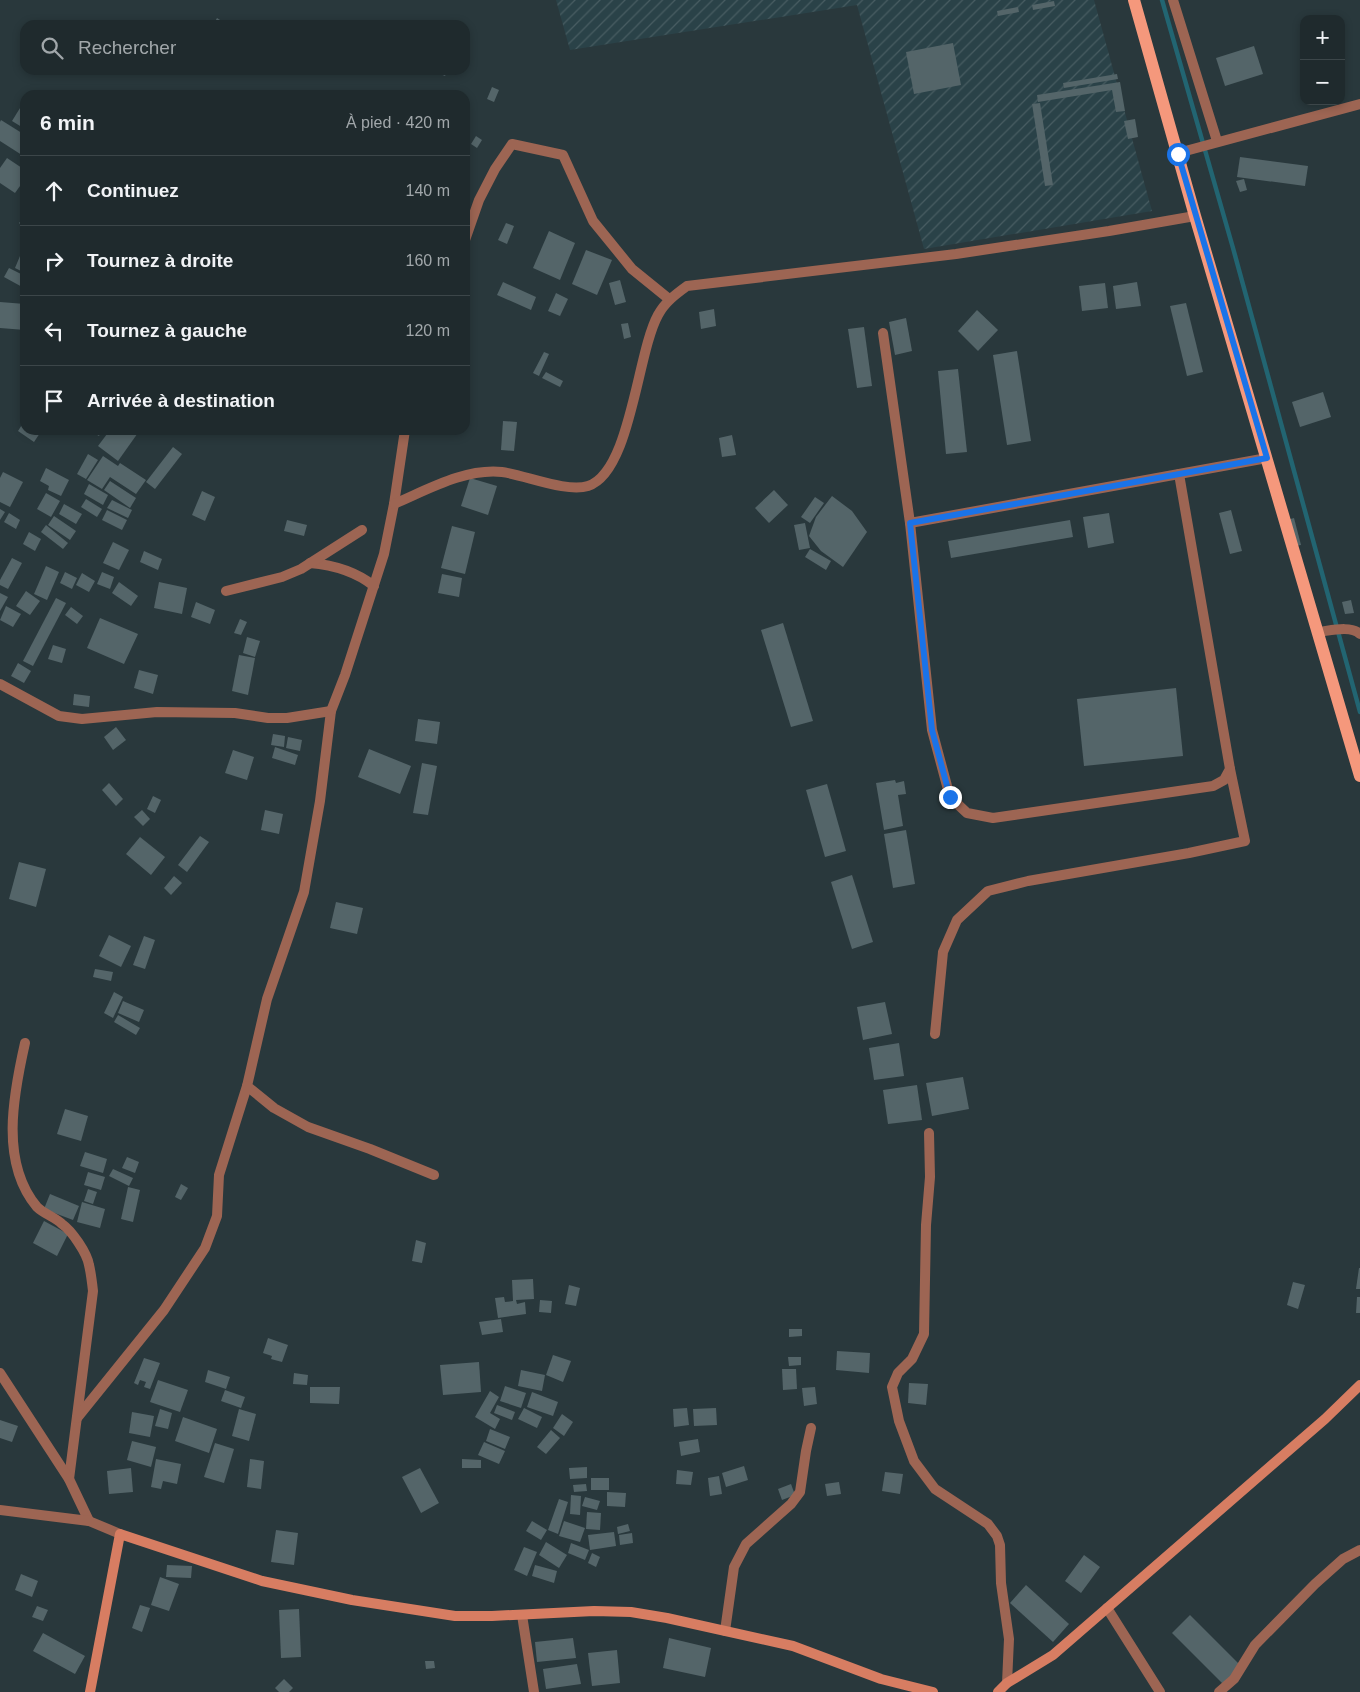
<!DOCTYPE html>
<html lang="fr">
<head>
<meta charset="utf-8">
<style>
  :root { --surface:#1f2a2d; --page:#2c3639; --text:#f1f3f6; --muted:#a1a7aa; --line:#3c4649 }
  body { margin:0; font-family:Arial,sans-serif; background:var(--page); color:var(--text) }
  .controls { position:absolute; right:15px; top:15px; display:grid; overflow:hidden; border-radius:10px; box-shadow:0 2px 8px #0003 }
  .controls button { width:45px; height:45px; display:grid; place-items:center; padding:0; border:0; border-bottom:1px solid var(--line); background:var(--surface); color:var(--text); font:25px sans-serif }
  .stop { position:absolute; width:15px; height:15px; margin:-11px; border:4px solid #1a73e8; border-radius:50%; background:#fff }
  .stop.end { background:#1a73e8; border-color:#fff; box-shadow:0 1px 5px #0008 }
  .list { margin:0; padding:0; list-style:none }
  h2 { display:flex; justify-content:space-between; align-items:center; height:65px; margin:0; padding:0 20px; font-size:21px }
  h2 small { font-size:16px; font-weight:400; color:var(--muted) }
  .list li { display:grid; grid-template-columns:32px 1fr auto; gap:15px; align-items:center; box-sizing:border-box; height:70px; padding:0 20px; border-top:1px solid var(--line) }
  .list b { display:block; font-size:19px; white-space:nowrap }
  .list em { font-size:16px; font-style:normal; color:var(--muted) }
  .icon { flex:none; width:28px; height:28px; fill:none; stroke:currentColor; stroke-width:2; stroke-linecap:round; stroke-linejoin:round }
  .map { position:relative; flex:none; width:1360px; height:1692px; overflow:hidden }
  .search { position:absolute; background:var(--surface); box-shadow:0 2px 8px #0003; left:20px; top:20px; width:450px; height:55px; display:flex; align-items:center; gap:12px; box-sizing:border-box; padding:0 18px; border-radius:15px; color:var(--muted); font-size:19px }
  .panel { position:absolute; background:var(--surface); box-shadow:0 2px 8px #0003; left:20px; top:90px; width:450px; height:345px; border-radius:15px }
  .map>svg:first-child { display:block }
  .industrial { fill:url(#industrial-furrows) }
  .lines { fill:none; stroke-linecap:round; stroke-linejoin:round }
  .stream { stroke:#226572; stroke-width:4.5 }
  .building { fill:#546569 }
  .street { stroke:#9d6553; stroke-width:10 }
  .secondary { stroke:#d77d62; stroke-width:10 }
  .primary { stroke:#f5987c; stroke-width:12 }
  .route { stroke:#1a73e8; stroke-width:6 }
</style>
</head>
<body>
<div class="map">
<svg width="1360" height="1692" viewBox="0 0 1360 1692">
  <defs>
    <pattern id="industrial-furrows" width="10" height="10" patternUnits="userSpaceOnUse" patternTransform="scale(1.25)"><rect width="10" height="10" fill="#2a4248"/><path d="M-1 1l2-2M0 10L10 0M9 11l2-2" fill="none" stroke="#485d62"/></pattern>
  </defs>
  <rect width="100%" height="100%" fill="#29383c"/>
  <polygon class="industrial" points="556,0 1094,0 1152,211 924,249 857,5 570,50"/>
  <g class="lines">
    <polyline class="stream" points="1162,0 1233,248 1360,712"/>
  </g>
  <g class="building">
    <polygon points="1054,1 1055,6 1033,10 1032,5"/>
    <polygon points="1018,7 1019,12 998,16 997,11"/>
    <polygon points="217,18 226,24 225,25 213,25"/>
    <polygon points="953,43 961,85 914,94 906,52"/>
    <polygon points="1254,46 1263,74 1225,86 1216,58"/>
    <polygon points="430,70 448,70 445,76"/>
    <polygon points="1117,74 1118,79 1064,88 1063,83"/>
    <polygon points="1120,82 1125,111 1116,112 1112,90 1038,102 1037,95"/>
    <polygon points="492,87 499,90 494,102 487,99"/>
    <polygon points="25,100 25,129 12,121"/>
    <polygon points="1040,103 1053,185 1045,186 1032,104"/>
    <polygon points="1135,119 1138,137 1128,139 1124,121"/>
    <polygon points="1,120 25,135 25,157 0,141 0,122"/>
    <polygon points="476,136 482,140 477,148 471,144"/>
    <polygon points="1240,157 1308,166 1305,186 1237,177"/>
    <polygon points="7,158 25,170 25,179 15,193 0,183 0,168"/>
    <polygon points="1244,179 1247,190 1240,192 1236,181"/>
    <polygon points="25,216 25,229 19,223"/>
    <polygon points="506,223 514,226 507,244 498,240"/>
    <polygon points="549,231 575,243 560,280 533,268"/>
    <polygon points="25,244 25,273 15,268"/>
    <polygon points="586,250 612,260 597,295 572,284"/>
    <polygon points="9,268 25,276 24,288 4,277"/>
    <polygon points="620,280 626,302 615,305 609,283"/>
    <polygon points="503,282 536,297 531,310 497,295"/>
    <polygon points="1137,282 1141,306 1116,309 1113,286"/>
    <polygon points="1105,283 1108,308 1082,311 1079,286"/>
    <polygon points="556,293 568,299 560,316 548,311"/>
    <polygon points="0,302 25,304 25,330 0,328"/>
    <polygon points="1186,303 1203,372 1187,376 1170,306"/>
    <polygon points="714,309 716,326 701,329 699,312"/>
    <polygon points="977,310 998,330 978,351 958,331"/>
    <polygon points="906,318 912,351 895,355 889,322"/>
    <polygon points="628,323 631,337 624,339 621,324"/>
    <polygon points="864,327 872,386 857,388 848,329"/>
    <polygon points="1017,351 1031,441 1007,445 993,355"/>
    <polygon points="544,352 549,354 539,376 533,373"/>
    <polygon points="958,369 967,452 946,454 938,371"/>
    <polygon points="546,372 563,381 560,387 542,378"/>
    <polygon points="1323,392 1331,417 1300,427 1292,402"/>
    <polygon points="25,420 25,430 42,430 34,442 18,431"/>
    <polygon points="503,421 517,422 514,451 501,450"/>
    <polygon points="88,430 102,430 99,436"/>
    <polygon points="110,430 140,430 118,461 98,446"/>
    <polygon points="732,435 736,455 722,457 719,438"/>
    <polygon points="173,447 182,454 155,489 146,482"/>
    <polygon points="88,454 98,460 86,479 77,474"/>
    <polygon points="103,456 118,466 120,463 146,480 136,494 110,477 102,489 87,480"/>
    <polygon points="46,468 69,480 61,496 48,490 49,486 40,481"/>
    <polygon points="3,472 23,482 10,507 0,502 0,478"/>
    <polygon points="470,478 497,486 488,515 461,506"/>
    <polygon points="110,481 136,498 130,508 104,490"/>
    <polygon points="89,484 108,495 103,505 84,494"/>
    <polygon points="774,490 788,505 769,523 755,508"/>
    <polygon points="202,491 215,497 205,521 192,515"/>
    <polygon points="46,493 60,501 51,517 37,509"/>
    <polygon points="832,496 852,511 867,532 843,567 821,551 809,536 816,517"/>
    <polygon points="815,497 824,503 810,523 801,517"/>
    <polygon points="86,499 102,509 97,517 81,507"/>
    <polygon points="112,500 132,510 128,518 107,508"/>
    <polygon points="64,504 82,514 76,524 59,514"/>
    <polygon points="0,509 5,512 0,520"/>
    <polygon points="107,510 127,520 122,530 102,520"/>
    <polygon points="1231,510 1242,551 1230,554 1219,513"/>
    <polygon points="9,513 20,520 16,529 4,522"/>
    <polygon points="1109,513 1114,543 1088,548 1083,517"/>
    <polygon points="54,516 76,531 70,540 48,525"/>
    <polygon points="1294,518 1301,545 1295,546 1287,520"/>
    <polygon points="287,520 307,525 304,536 284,531"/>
    <polygon points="1070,520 1073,537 951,558 948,541"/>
    <polygon points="805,523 810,548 799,550 794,525"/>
    <polygon points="46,525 68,543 63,549 41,532"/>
    <polygon points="452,526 475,532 465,574 441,568"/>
    <polygon points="29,532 41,539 35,551 23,544"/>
    <polygon points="113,542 129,550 119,570 103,563"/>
    <polygon points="810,549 831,561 826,570 805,557"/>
    <polygon points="144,551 162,559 158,570 140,562"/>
    <polygon points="12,558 22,563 8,589 0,585 0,580"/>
    <polygon points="46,566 59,572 47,600 34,594"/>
    <polygon points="65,572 77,578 72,589 60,583"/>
    <polygon points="102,572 114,577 110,589 97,584"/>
    <polygon points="82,573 95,581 89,592 76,585"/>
    <polygon points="442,574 462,578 459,597 438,593"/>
    <polygon points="119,582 138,596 131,606 112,593"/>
    <polygon points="159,582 187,588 182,614 154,608"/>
    <polygon points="26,591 40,601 30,615 16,606"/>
    <polygon points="0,593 8,597 0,611"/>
    <polygon points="56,598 66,603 33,666 23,661"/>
    <polygon points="1351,600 1354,613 1345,614 1342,602"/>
    <polygon points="196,602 215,610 210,624 191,617"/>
    <polygon points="6,606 21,614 13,627 0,620"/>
    <polygon points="71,607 83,616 77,624 65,615"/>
    <polygon points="100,618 138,634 124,664 87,648"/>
    <polygon points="240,619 247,622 241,635 234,633"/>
    <polygon points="783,623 813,721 791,727 761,630"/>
    <polygon points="247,637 260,641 255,657 243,653"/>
    <polygon points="53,645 66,649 62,663 48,659"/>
    <polygon points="239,655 255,658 248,695 232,691"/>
    <polygon points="18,663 31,671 24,683 11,676"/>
    <polygon points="139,670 158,675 153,694 134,688"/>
    <polygon points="1176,688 1183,756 1084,766 1077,699"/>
    <polygon points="74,694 90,696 89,707 73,705"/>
    <polygon points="418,719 440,722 437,744 415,741"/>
    <polygon points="116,727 126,740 113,750 104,737"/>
    <polygon points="273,734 285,736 284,747 271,745"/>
    <polygon points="288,737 302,740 300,751 286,748"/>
    <polygon points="275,747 298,755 295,765 272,758"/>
    <polygon points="369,749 411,766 400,794 358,777"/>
    <polygon points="233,750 254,757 247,780 225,773"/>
    <polygon points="422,763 437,766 428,815 413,813"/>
    <polygon points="895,780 896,783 904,781 906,794 898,795 903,826 884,830 876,783"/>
    <polygon points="109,783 123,799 116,806 102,790"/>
    <polygon points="827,784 846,851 825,857 806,790"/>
    <polygon points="153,796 161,800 155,813 147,809"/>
    <polygon points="142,810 150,819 143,826 134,817"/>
    <polygon points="265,810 283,814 279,834 261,830"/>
    <polygon points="906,830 915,884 893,888 884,834"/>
    <polygon points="200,836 209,842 187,872 178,865"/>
    <polygon points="140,837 165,857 151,875 126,854"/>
    <polygon points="19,862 46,869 36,907 9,899"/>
    <polygon points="852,875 873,942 852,949 831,882"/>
    <polygon points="174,876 182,883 171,895 164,888"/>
    <polygon points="336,902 363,908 357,934 330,928"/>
    <polygon points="109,935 131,946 121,967 99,956"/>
    <polygon points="144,936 155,940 145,969 133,965"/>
    <polygon points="95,969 113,972 111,981 93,977"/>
    <polygon points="114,992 123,997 113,1018 104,1013"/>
    <polygon points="123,1001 144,1010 139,1022 118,1013"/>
    <polygon points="885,1002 892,1034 863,1040 857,1007"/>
    <polygon points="118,1015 140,1028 136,1035 114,1022"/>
    <polygon points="899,1043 904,1076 874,1080 869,1048"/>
    <polygon points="963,1077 969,1109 932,1116 926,1083"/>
    <polygon points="917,1085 922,1120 888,1124 883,1090"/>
    <polygon points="65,1109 88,1116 81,1141 57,1134"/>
    <polygon points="85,1152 107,1159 103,1173 80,1166"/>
    <polygon points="127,1157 139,1162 135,1173 122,1168"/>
    <polygon points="113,1169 133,1178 129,1186 109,1176"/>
    <polygon points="88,1172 105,1177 101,1190 84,1185"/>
    <polygon points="181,1184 188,1188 181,1200 175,1197"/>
    <polygon points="128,1187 140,1190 133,1222 121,1219"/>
    <polygon points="88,1189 97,1192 93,1204 84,1201"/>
    <polygon points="50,1194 79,1206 73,1220 44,1209"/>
    <polygon points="82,1202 105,1209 100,1228 77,1222"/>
    <polygon points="44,1221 68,1234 57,1256 33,1243"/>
    <polygon points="416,1240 426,1243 422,1263 412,1261"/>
    <polygon points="1359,1268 1360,1268 1360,1289 1356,1289"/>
    <polygon points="533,1279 534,1299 516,1300 517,1304 525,1302 526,1314 498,1318 495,1298 504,1297 505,1302 513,1301 512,1280"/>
    <polygon points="1293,1282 1305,1285 1298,1309 1287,1305"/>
    <polygon points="569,1285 580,1288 576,1306 565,1304"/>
    <polygon points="1357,1297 1360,1297 1360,1313 1356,1313"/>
    <polygon points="540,1300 552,1301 551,1313 539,1312"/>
    <polygon points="501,1319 503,1332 482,1335 479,1322"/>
    <polygon points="789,1329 802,1329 802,1336 789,1337"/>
    <polygon points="268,1338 288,1345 282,1362 271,1359 272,1356 263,1353"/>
    <polygon points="837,1351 870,1353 869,1373 836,1370"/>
    <polygon points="553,1355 571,1361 563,1382 546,1375"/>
    <polygon points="788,1357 801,1357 801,1365 789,1366"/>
    <polygon points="144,1358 160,1363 150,1389 144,1387 146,1382 140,1380 138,1385 134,1383"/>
    <polygon points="479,1362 481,1392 443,1395 440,1365"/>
    <polygon points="782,1369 796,1369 797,1389 783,1390"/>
    <polygon points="208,1370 230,1377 226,1389 205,1382"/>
    <polygon points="521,1370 545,1375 542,1391 518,1386"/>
    <polygon points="294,1373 308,1375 307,1385 293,1384"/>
    <polygon points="158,1380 188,1390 180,1412 150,1402"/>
    <polygon points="909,1383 928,1384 926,1405 908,1403"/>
    <polygon points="505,1386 526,1393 521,1408 500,1401"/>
    <polygon points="310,1387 340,1387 339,1404 310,1403"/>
    <polygon points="815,1387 817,1404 804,1406 802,1388"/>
    <polygon points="225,1390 245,1397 241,1408 221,1401"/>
    <polygon points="490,1391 499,1397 490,1413 500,1419 495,1429 475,1417"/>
    <polygon points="532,1392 558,1402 553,1416 527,1407"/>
    <polygon points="497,1405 515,1412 512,1420 494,1413"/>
    <polygon points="524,1408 542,1417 537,1428 518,1419"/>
    <polygon points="687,1408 689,1425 674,1427 673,1409"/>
    <polygon points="716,1408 717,1425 694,1426 693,1409"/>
    <polygon points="160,1409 172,1413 168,1429 155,1426"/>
    <polygon points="239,1409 256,1414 249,1441 232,1436"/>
    <polygon points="132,1412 154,1416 150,1437 129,1433"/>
    <polygon points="562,1414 573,1422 564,1436 553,1428"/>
    <polygon points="183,1417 217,1429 209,1453 175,1441"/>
    <polygon points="0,1420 18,1426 12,1442 0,1438"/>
    <polygon points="490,1429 510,1437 505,1449 486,1441"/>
    <polygon points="551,1430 560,1438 546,1454 537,1447"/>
    <polygon points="698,1439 700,1452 681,1456 679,1442"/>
    <polygon points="132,1441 156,1447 151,1467 127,1460"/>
    <polygon points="484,1442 505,1451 499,1464 478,1455"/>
    <polygon points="215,1443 234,1449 224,1483 204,1477"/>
    <polygon points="156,1459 181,1464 177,1484 163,1481 161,1489 151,1487"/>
    <polygon points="250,1459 264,1461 261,1489 247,1487"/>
    <polygon points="462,1459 481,1460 481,1468 462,1468"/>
    <polygon points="744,1466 748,1480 726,1487 722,1473"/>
    <polygon points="587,1467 587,1478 570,1479 569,1468"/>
    <polygon points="131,1468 133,1492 109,1494 107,1471"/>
    <polygon points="420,1468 439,1503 421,1513 402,1477"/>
    <polygon points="677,1470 693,1472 691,1485 676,1484"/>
    <polygon points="885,1472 903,1474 900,1494 882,1491"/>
    <polygon points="719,1476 722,1494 710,1496 708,1478"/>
    <rect x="591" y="1478" width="18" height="12"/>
    <polygon points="839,1482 841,1494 827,1496 825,1484"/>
    <polygon points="586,1484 587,1491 574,1492 573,1485"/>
    <polygon points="791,1484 795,1495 782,1500 778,1489"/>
    <polygon points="607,1492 626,1493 625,1507 607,1506"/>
    <polygon points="571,1495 581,1496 580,1515 570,1514"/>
    <polygon points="585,1497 600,1501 597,1510 582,1506"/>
    <polygon points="559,1499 568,1502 558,1534 548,1530"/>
    <polygon points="587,1512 601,1513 600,1530 586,1529"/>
    <polygon points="532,1521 547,1530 541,1540 526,1531"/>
    <polygon points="564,1521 585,1528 580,1542 559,1536"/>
    <polygon points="628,1524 630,1531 618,1534 617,1527"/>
    <polygon points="276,1530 298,1533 294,1565 271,1562"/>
    <polygon points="614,1532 616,1546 590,1550 588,1535"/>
    <polygon points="632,1533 633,1543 620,1545 619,1535"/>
    <polygon points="546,1542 567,1555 559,1568 539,1555"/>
    <polygon points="571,1543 589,1550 585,1560 568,1553"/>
    <polygon points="524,1547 537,1552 527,1576 514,1570"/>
    <polygon points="592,1553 600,1557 596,1567 588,1563"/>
    <polygon points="1084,1555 1100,1567 1081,1593 1065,1581"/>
    <polygon points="167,1565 192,1566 191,1578 166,1577"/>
    <polygon points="535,1565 557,1571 554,1583 532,1576"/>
    <polygon points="21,1574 38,1581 32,1597 15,1590"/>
    <polygon points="160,1577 179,1584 169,1611 151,1605"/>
    <polygon points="1026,1585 1069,1624 1053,1642 1010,1603"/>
    <polygon points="140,1605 150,1608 142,1632 132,1628"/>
    <polygon points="37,1606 48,1610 43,1621 32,1617"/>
    <polygon points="299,1609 301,1657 281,1658 279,1610"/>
    <polygon points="1190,1615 1241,1666 1223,1684 1172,1633"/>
    <polygon points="43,1633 85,1656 75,1674 33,1651"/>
    <polygon points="573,1638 576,1658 537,1662 535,1642"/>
    <polygon points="669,1638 711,1648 705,1677 663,1668"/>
    <polygon points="617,1650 620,1683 592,1686 588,1653"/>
    <polygon points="425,1661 434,1661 435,1668 426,1669"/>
    <polygon points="577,1664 581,1684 546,1689 543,1669"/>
    <polygon points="284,1679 293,1688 289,1692 279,1692 275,1688"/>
  </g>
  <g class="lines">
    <g class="street">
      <polyline points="1173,0 1217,141"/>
      <polyline points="1178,153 1360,104"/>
      <polyline points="465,240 479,200 495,169 512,144 563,155 593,221 632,269 669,299"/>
      <polyline points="883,333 910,523 1267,458"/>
      <polyline points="405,430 394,504 384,554 345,675 331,711 320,801 304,892 267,999 247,1086 274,1108 308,1127 370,1149 434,1175"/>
      <path d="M394,504C427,490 465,468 502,472C525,475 567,493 588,486C631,472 637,353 658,315C665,302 676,294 687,286L956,254L1109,231L1195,216"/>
      <polyline points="910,523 932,730 950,797 967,813 993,818 1213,786 1224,780 1230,769 1179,474"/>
      <path d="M310,563C334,565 355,571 374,586"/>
      <polyline points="226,591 282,577 301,569 362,530"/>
      <path d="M1317,632C1329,631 1351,625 1360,634"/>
      <polyline points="0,684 59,716 82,719 157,712 235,713 268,718 287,718 331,711"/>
      <polyline points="935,1034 943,952 957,920 988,891 1028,881 1189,853 1245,841 1230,769"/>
      <path d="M25,1043C13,1096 0,1163 37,1207C44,1214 55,1217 62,1224C72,1231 87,1253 89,1265C91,1273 92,1282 93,1291L69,1479"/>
      <polyline points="929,1133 930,1177 926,1225 924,1334 912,1359 898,1373 892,1387 899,1421 914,1461 935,1489 988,1524 997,1536 1000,1545 1001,1583 1009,1639 1007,1683"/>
      <polyline points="0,1373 69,1479 89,1521"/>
      <polyline points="77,1418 164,1310 205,1248 217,1216 219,1175 247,1086"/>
      <polyline points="0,1510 89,1521 120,1534"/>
      <polyline points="1107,1608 1160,1692"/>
      <polyline points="522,1615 534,1692"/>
      <polyline points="725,1631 734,1567 746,1544 791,1504 800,1492 806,1451 811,1428"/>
      <polyline points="1219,1692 1234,1679 1255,1645 1315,1584 1343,1559 1360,1550"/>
    </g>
    <g class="secondary">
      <polyline points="90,1692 120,1534 262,1581 352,1600 455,1616 492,1616 594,1611 631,1612 667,1618 793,1646 881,1679 933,1692"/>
      <polyline points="998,1692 1007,1683 1053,1655 1325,1419 1360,1385"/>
    </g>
    <polyline class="primary" points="1134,0 1195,216 1360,776"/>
  </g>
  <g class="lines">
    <polyline class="route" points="950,797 932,730 910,523 1267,458 1178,154"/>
  </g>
</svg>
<div class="controls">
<button>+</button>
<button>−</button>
</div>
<div class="stop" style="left:1178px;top:154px"></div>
<div class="stop end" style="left:950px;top:797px"></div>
<div class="search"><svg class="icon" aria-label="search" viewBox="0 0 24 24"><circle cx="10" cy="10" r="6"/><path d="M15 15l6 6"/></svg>Rechercher</div>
<section class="panel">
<h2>6 min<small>À pied · 420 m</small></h2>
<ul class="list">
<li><svg class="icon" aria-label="ahead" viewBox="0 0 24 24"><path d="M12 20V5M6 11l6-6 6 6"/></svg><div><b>Continuez</b></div><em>140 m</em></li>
<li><svg class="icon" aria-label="right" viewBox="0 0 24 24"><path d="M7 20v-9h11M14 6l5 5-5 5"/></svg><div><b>Tournez à droite</b></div><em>160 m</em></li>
<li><svg class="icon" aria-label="left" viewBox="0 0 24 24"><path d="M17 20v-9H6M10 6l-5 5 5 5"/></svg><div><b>Tournez à gauche</b></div><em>120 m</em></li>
<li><svg class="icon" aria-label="arrive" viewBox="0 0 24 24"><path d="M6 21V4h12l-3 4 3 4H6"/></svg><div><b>Arrivée à destination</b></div></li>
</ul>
</section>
</div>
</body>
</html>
